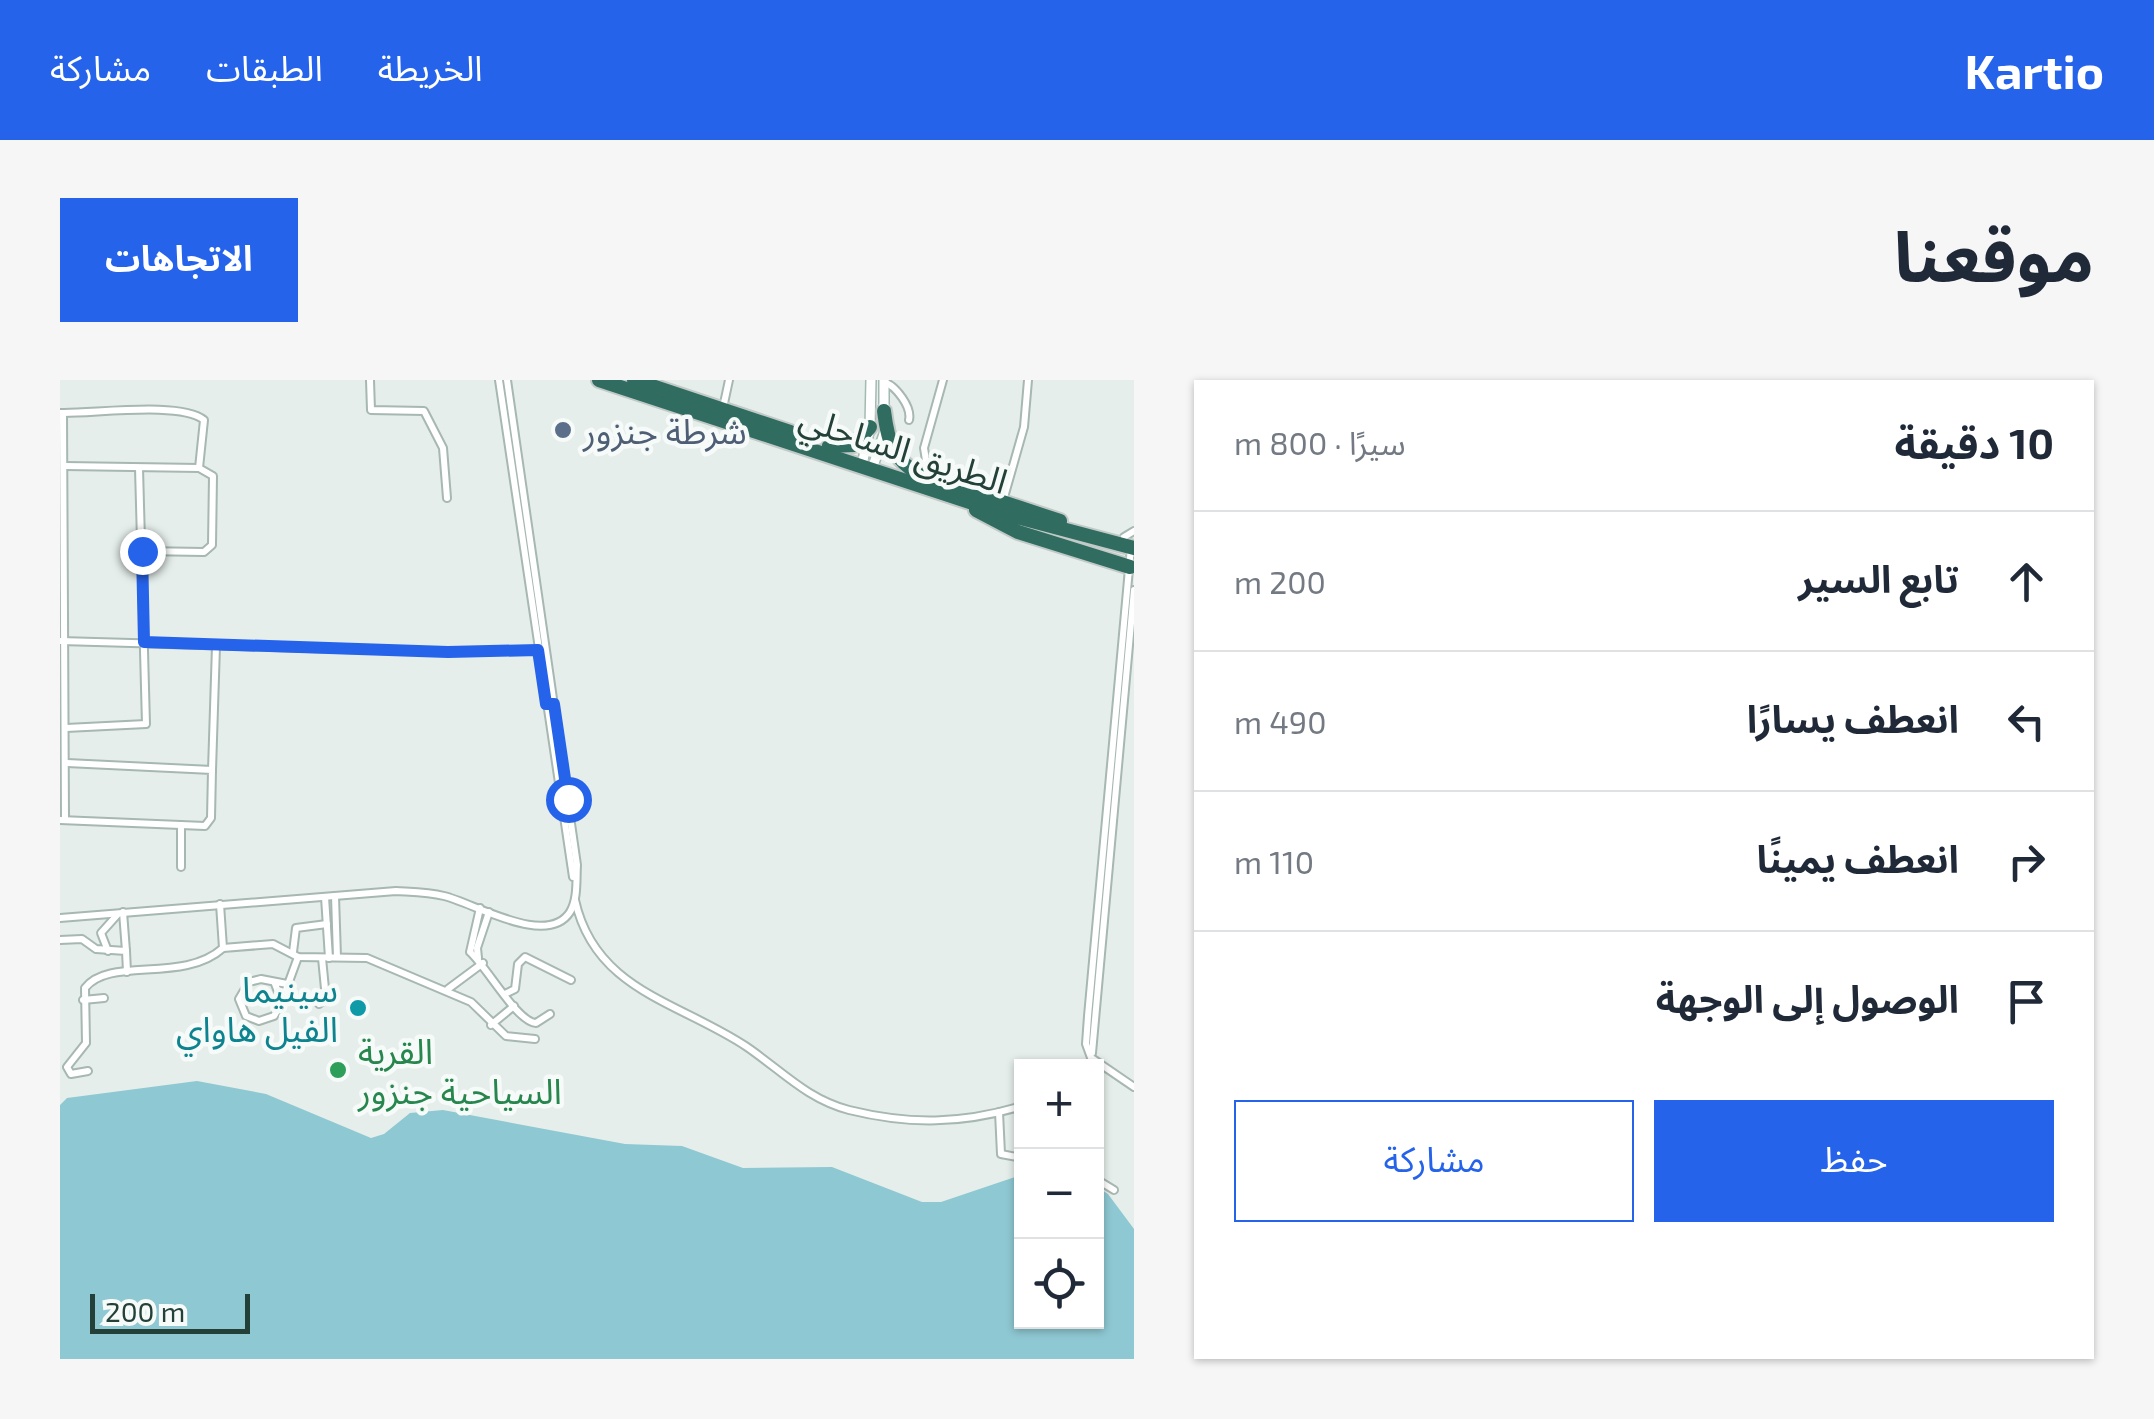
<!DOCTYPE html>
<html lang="ar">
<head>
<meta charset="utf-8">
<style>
  :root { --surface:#fff; --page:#f6f6f7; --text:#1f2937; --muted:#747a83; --line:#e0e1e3; --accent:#2563eb }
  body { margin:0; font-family:"Exo 2","Noto Sans Arabic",sans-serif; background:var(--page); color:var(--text); direction:rtl }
  .controls { position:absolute; right:30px; bottom:30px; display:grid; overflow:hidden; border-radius:0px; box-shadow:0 2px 8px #0004 }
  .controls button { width:90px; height:90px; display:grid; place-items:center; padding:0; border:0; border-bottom:2px solid var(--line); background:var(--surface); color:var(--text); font:50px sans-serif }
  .scale { position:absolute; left:30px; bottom:25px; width:160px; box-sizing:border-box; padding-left:10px; border:5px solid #244139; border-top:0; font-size:28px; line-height:35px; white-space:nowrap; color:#244139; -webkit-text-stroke:8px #f6faf8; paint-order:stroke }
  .stop { position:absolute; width:30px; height:30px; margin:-22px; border:8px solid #2563eb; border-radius:50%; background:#fff }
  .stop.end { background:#2563eb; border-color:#fff; box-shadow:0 2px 10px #0008 }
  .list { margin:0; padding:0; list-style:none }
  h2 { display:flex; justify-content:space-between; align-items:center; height:130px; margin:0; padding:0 40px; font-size:42px }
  h2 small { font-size:32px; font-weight:400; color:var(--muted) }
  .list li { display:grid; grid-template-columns:65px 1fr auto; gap:30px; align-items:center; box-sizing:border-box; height:140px; padding:0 40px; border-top:2px solid var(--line) }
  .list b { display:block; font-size:38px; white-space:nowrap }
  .list em { font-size:32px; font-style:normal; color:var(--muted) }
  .actions { display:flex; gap:20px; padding:30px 40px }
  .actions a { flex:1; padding:22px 0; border:2px solid var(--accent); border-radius:0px; text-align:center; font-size:35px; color:var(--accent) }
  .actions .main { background:var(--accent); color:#fff }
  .icon { flex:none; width:55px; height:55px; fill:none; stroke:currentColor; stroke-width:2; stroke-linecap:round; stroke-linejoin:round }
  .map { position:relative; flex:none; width:1074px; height:979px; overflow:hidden; direction:ltr; border-radius:0px }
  header { display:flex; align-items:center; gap:60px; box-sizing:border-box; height:140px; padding:0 50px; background:var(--accent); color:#fff }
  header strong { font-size:48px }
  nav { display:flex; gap:55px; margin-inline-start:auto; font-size:35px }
  .intro { display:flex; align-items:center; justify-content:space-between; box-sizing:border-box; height:240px; padding:0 60px }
  h1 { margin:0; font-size:70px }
  .button { padding:25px 45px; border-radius:0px; background:var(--accent); color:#fff; font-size:35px; font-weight:700 }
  main { display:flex; gap:60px; padding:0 60px }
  aside { flex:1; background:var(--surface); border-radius:0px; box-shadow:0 2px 8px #0004 }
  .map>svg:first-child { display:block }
  .water { fill:#8ec8d2 }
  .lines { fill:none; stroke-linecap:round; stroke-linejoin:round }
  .street-casing { stroke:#a7b7b1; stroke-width:10 }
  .secondary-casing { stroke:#a3bab2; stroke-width:12 }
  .highway-casing { stroke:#c2cac8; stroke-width:18 }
  .street { stroke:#fff; stroke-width:6 }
  .secondary { stroke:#fff; stroke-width:9 }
  .highway { stroke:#306d60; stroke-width:14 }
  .route { stroke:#2563eb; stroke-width:12 }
  .service-dot { fill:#5c6f8a; stroke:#f6faf8; stroke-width:4 }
  .culture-dot { fill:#0f9aa8; stroke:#f6faf8; stroke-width:4 }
  .leisure-dot { fill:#2e9e5b; stroke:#f6faf8; stroke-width:4 }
  .labels { text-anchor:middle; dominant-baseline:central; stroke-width:9; stroke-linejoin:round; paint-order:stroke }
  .service-label { font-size:35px; fill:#4e5e75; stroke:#f6faf8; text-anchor:start }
  .street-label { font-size:35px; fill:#244139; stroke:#f6faf8 }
  .culture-label { font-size:35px; fill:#0d838f; stroke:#f6faf8; text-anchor:end }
  .leisure-label { font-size:35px; fill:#27864d; stroke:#f6faf8; text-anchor:start }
</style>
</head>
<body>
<header>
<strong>Kartio</strong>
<nav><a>الخريطة</a><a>الطبقات</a><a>مشاركة</a></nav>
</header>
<div class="intro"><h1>موقعنا</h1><a class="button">الاتجاهات</a></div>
<main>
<aside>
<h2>10 دقيقة<small>سيرًا · 800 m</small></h2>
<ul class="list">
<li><svg class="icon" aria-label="ahead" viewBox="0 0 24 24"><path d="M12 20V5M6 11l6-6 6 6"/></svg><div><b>تابع السير</b></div><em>200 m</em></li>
<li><svg class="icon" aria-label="left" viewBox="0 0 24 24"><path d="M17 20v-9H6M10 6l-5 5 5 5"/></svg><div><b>انعطف يسارًا</b></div><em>490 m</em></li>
<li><svg class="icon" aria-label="right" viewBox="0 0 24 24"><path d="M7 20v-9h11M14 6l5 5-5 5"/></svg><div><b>انعطف يمينًا</b></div><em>110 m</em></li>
<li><svg class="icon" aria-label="arrive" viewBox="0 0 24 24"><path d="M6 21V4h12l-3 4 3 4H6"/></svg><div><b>الوصول إلى الوجهة</b></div></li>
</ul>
<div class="actions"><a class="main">حفظ</a><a>مشاركة</a></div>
</aside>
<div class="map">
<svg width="1074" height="979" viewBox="0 0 1074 979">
  <rect width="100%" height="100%" fill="#e5eeea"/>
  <polygon class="water" points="137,701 206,714 311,758 324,754 350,733 383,730 565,764 622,766 683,788 772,787 862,822 881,822 961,795 962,942 1036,942 1037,807 1048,814 1074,849 1074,979 0,979 0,725 7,718"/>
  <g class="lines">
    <defs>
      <g id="street">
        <polyline points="310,0 311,30 364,31 383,68 387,118"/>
        <polyline points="439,0 513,497"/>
        <path d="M824,2C836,6 852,27 849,40"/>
        <polyline points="663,28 669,0"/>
        <path d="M1,33C33,34 120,21 144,40L139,88L153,96L152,165L144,172L81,171"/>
        <polyline points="3,33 5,440"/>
        <polyline points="5,86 139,88"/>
        <polyline points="869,99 864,68 883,0"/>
        <polyline points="943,121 964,47 968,0"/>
        <polyline points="1064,157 1074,151"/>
        <polyline points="0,261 388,272 480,270"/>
        <polyline points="6,348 86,344 79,88"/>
        <polyline points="152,390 156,266"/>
        <polyline points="0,440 145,446 151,438 152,390 7,383"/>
        <polyline points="121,445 121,487"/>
        <polyline points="275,516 277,577"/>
        <polyline points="265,517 269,578"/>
        <path d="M515,520C535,611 620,622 687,667C722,691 747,719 789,730C850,745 902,744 962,726"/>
        <path d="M420,528L410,572C427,587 457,642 476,643L490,634"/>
        <polyline points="63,532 66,571"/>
        <path d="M0,538L336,511C352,512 368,512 384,516C414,523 487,568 510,532C518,519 516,500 517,485L447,0"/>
        <polyline points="0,560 22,559 36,569 66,571 67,592"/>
        <polyline points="163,568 213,564 238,577 307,578 411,622 446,656 475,659"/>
        <polyline points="48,571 41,553 58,534"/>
        <polyline points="233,572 236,548 267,544"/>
        <polyline points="418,578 417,568 429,532"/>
        <polyline points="215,604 222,622 214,636 199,641 186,636 179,619 189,602 201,599 227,604"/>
        <polyline points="388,609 423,583"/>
        <polyline points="445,614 455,609 458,584 465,577 511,600"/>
        <polyline points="223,618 238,577"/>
        <polyline points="23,620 44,618"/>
        <polyline points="259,624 266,619 262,578"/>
        <polyline points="431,645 454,626"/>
        <polyline points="1032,673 1074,210"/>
        <polyline points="1033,679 1074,707"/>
        <polyline points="1034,686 1026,664 1028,636 1071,167"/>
        <path d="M28,691L11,694L7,687L26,663L25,608C50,576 123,604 163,568L160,524"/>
        <polyline points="1036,698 1036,723"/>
        <polyline points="939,732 941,774 962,778"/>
        <polyline points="1036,799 1054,810"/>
      </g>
      <g id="secondary">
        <polyline points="824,0 824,33"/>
        <polyline points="802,85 810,47 811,0"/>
        <polyline points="812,89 824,54"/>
      </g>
      <g id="highway">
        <polyline points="539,0 949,135 1074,168"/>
        <polyline points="574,0 730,52"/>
        <path d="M824,31C828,63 833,79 861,96"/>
        <polyline points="769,66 794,65 810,47"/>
        <polyline points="897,107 1000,141"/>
        <polyline points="916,130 958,152 1070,187"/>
      </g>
    </defs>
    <use href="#street" class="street-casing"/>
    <use href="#secondary" class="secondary-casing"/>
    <use href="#highway" class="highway-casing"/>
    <use href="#street" class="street"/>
    <use href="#secondary" class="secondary"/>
    <use href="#highway" class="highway"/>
  </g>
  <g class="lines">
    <polyline class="route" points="82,171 84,262 388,272 478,270 486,324 494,324 508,419"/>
  </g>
  <circle class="service-dot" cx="503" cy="50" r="10"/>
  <circle class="culture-dot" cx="298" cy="628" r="10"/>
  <circle class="leisure-dot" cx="278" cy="690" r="10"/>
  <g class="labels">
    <g class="service-label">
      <text x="523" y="50">شرطة جنزور</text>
    </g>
    <g class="street-label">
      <text transform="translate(844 68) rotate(18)">الطريق الساحلي</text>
    </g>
    <g class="culture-label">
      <text x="278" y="608">سينيما<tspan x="278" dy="40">الفيل هاواي</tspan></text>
    </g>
    <g class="leisure-label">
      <text x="298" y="670">القرية<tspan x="298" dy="40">السياحية جنزور</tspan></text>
    </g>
  </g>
</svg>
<div class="controls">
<button>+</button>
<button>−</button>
<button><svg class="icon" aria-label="locate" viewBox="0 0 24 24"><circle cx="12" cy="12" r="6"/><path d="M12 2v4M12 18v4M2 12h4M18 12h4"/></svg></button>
</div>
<div class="scale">200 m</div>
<div class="stop" style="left:508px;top:419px"></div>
<div class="stop end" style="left:82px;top:171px"></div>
</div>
</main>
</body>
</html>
